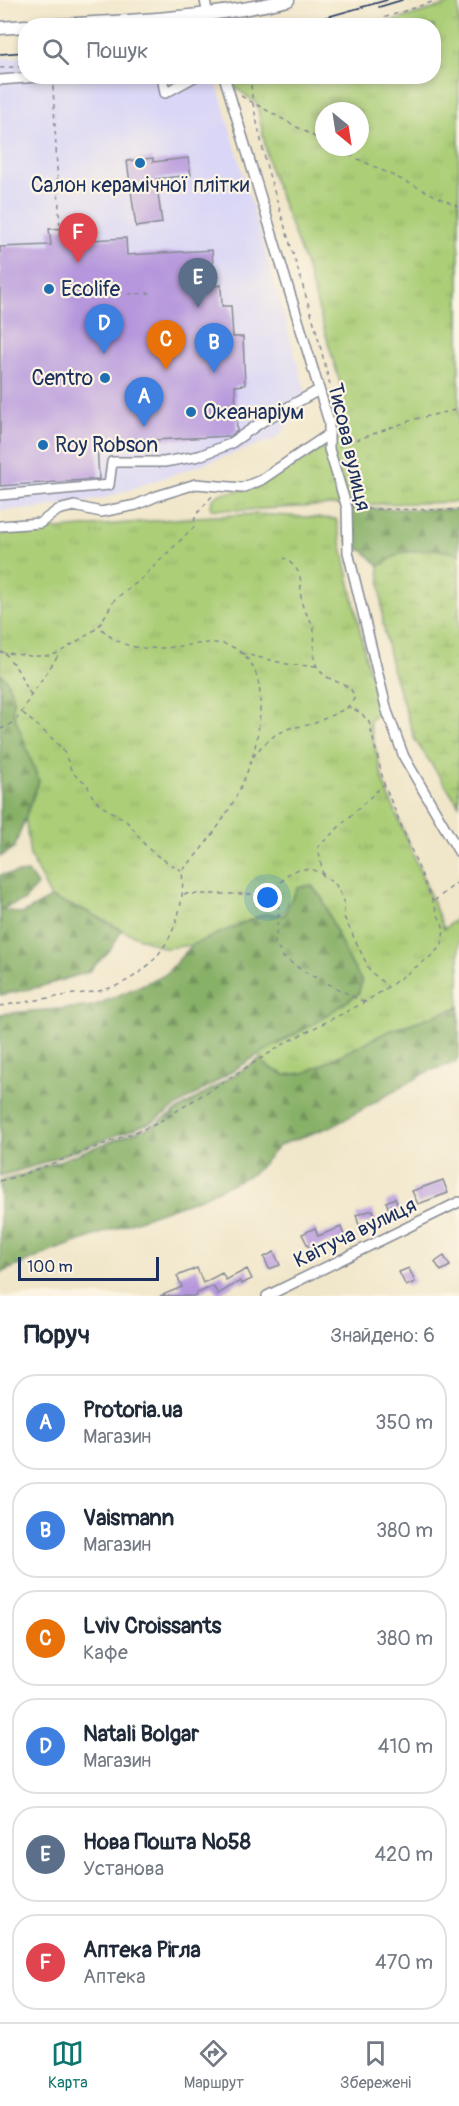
<!DOCTYPE html>
<html lang="uk">
<head>
<meta charset="utf-8">
<style>
  :root { --surface:#fff; --page:#f6f6f7; --text:#1f2937; --muted:#747a83; --line:#e0e1e3; --accent:#0f766e }
  body { margin:0; font-family:Pangolin,sans-serif; background:var(--page); color:var(--text) }
  .compass { position:absolute; left:315px; top:102px; width:54px; height:54px; border-radius:50%; background:var(--surface); box-shadow:0 3px 9px #0003; rotate:150deg }
  .scale { position:absolute; left:18px; bottom:15px; width:141px; box-sizing:border-box; padding-left:6px; border:3px solid #1b2f5e; border-top:0; font-size:16px; line-height:21px; white-space:nowrap; color:#1b2f5e; -webkit-text-stroke:4px #fcf5e5; paint-order:stroke }
  .you { position:absolute; left:268px; top:898px; width:21px; height:21px; margin:-15px; border:4px solid #fff; border-radius:50%; background:#1a73e8; box-shadow:0 0 0 9px #1a73e833 }
  .badge { display:grid; place-items:center; width:39px; height:39px; border-radius:50%; background:var(--accent); color:#fff; font-size:20px; font-weight:700 }
  .pin { position:absolute; translate:-50% -50px; filter:drop-shadow(0 2px 3px #0008) }
  .pin::after { content:''; position:absolute; top:32px; width:21px; height:18px; background:inherit; clip-path:polygon(0 0,100% 0,50% 100%) }
  .list { margin:0; padding:0; list-style:none }
  h2 { display:flex; justify-content:space-between; align-items:center; height:78px; margin:0; padding:0 24px; font-size:26px }
  h2 small { font-size:20px; font-weight:400; color:var(--muted) }
  .list li { display:grid; grid-template-columns:39px 1fr auto; gap:18px; align-items:center; box-sizing:border-box; height:96px; margin:0 12px 12px; padding:0 12px; border:2px solid var(--line); border-radius:24px }
  .list b { display:block; font-size:22px; white-space:nowrap }
  .list p { margin:0; font-size:20px; white-space:nowrap; color:var(--muted) }
  .list em { font-size:20px; font-style:normal; color:var(--muted) }
  .icon { flex:none; width:33px; height:33px; fill:none; stroke:currentColor; stroke-width:2; stroke-linecap:round; stroke-linejoin:round }
  .map { position:relative; flex:none; width:459px; height:1296px; overflow:hidden }
  .search { position:absolute; background:var(--surface); box-shadow:0 3px 9px #0003; left:18px; right:18px; top:18px; height:66px; display:flex; align-items:center; gap:15px; box-sizing:border-box; padding:0 21px; border-radius:24px; color:var(--muted); font-size:22px }
  .sheet { height:726px; background:var(--surface) }
  nav { display:flex; justify-content:space-around; align-items:center; box-sizing:border-box; height:84px; border-top:2px solid var(--line); background:var(--surface); font-size:16px; color:var(--muted) }
  nav a { display:grid; justify-items:center; gap:3px }
  nav .on { color:var(--accent) }
  .map>svg:first-child { display:block }
  .built { fill:#d9d6f7 }
  .grass { fill:url(#grass-tufts); stroke:#637e6a; stroke-width:1.5; fill-rule:evenodd }
  .forest { fill:url(#forest-firs); stroke:#527063; stroke-width:1.5 }
  .wetland { fill:url(#wetland-marsh); stroke:#637e6a; stroke-width:1.5 }
  .building { fill:#b697dd }
  .lines { fill:none; stroke-linecap:round; stroke-linejoin:round }
  .minor-casing { stroke:#868a94; stroke-width:12 }
  .major-casing { stroke:#868a94; stroke-width:15 }
  .path { stroke:#868a94; stroke-width:1.5; stroke-dasharray:4.5 4.5; stroke-linecap:butt }
  .minor { stroke:#fff; stroke-width:9 }
  .major { stroke:#fff; stroke-width:12 }
  .tram { stroke:#1b2f5e; stroke-width:1.5 }
  .poi-dot { fill:#1f6fb2; stroke:#fcf5e5; stroke-width:2 }
  .labels { text-anchor:middle; dominant-baseline:central; stroke-width:4.5; stroke-linejoin:round; paint-order:stroke }
  .poi-label { font-size:21px; fill:#1b2f5e; stroke:#fcf5e5; text-anchor:start }
  .street-label { font-size:21px; fill:#1b2f5e; stroke:#fcf5e5 }
</style>
</head>
<body>
<div class="map">
<svg width="459" height="1296" viewBox="0 0 459 1296">
  <defs>
    <pattern id="grass-tufts" width="24" height="20" patternUnits="userSpaceOnUse" patternTransform="scale(1.5)"><rect width="24" height="20" fill="#abce77"/><path d="M3 7l-1-3M5 7V3M7 7l1-3M15 17l-1-3M17 17v-4M19 17l1-3" fill="none" stroke="#93b169"/></pattern>
    <pattern id="forest-firs" width="22" height="20" patternUnits="userSpaceOnUse" patternTransform="scale(1.5)"><rect width="22" height="20" fill="#88b168"/><path d="M5 1l3.5 6h-7zM16 11l3.5 6h-7z" fill="#6e9059"/></pattern>
    <pattern id="wetland-marsh" width="20" height="14" patternUnits="userSpaceOnUse" patternTransform="scale(1.5)"><rect width="20" height="14" fill="#abce77"/><path d="M1 5h8M5 5V1M11 12h8M15 12V8" fill="none" stroke="#93b169"/></pattern>
  </defs>
  <rect width="100%" height="100%" fill="#fcf5e5"/>
  <filter id="ink" filterUnits="userSpaceOnUse"><feTurbulence type="fractalNoise" baseFrequency=".0167" numOctaves="2"/><feDisplacementMap in="SourceGraphic" scale="12" xChannelSelector="R" yChannelSelector="G"/><feConvolveMatrix kernelMatrix="1 2 1 2 8 2 1 2 1" color-interpolation-filters="sRGB"/></filter>
  <filter id="wash" filterUnits="userSpaceOnUse"><feTurbulence type="fractalNoise" baseFrequency=".008" numOctaves="4" result="noise"/><feDisplacementMap in="SourceGraphic" scale="24" xChannelSelector="R" yChannelSelector="G"/><feGaussianBlur stdDeviation="1.35" result="paint"/><feColorMatrix in="noise" values="0 0 0 0 0 0 0 0 0 0 0 0 0 0 0 0 0 1.4 0 .05"/><feComposite in="paint" operator="in"/></filter>
  <g filter="url(#wash)">
    <rect width="100%" height="100%" fill="#f0e6c9"/>
    <polygon class="built" points="25,57 26,76 215,77 308,400 277,438 105,498 33,509 0,510 0,58"/>
    <g class="grass">
      <path d="M459,1V502L334,505L244,510L211,509C209,488 238,493 251,488C284,474 314,455 343,433L342,390L306,266L270,170L257,104L231,84L232,77L434,76V26L380,25ZM324,111H360V147H324Z"/>
      <polygon points="257,514 336,519 367,663 380,707 369,722 384,784 444,929 459,916 459,1007 389,1031 305,1073 285,1075 270,1068 260,1059 261,1053 313,1024 358,994 362,982 345,953 322,898 289,903 285,915 264,914 192,945 164,948 122,930 86,911 51,898 30,856 25,814 39,781 12,712 13,696 6,679 0,674 0,534 198,517"/>
    </g>
    <g class="forest">
      <polygon points="347,508 459,510 459,554 433,549 401,553 379,566 365,552 348,542"/>
      <polygon points="0,674 6,679 13,696 13,712 39,781 14,848 0,857"/>
      <polygon points="28,872 37,885 25,900 1,909 22,914 51,898 86,911 122,930 110,950 88,972 39,987 0,995 0,875"/>
      <polygon points="311,885 322,898 345,953 362,982 358,994 313,1024 261,1053 152,1122 31,1167 0,1176 0,1014 94,1006 165,975 192,945 264,914 285,915 289,903 298,888"/>
      <polygon points="459,1007 459,1057 454,1063 429,1071 335,1125 280,1145 254,1173 203,1197 52,1251 0,1273 0,1181 22,1175 154,1125 260,1059 270,1068 285,1075 305,1073 389,1031"/>
    </g>
    <polygon class="wetland" points="433,549 459,554 459,805 415,740 392,668 383,624 379,566 401,553"/>
    <g id="blocks">
      <g class="building">
        <polygon points="153,158 153,162 188,158 191,175 156,179 162,223 136,227 127,161"/>
        <polygon points="72,228 74,241 126,238 127,255 212,250 214,286 221,285 222,306 231,306 233,337 243,337 245,385 235,386 237,431 230,436 97,443 99,479 0,486 0,247 51,245 49,229"/>
        <polygon points="443,1180 448,1193 418,1204 412,1191"/>
        <polygon points="395,1198 400,1210 391,1214 386,1202"/>
        <polygon points="373,1210 376,1220 359,1225 356,1215"/>
        <polygon points="341,1227 345,1238 332,1244 331,1241 310,1250 302,1234 315,1228 318,1236"/>
        <polygon points="274,1252 280,1265 269,1269 264,1257"/>
        <polygon points="444,1256 450,1266 441,1271 435,1262"/>
        <polygon points="197,1268 203,1283 222,1273 226,1280 247,1269 252,1279 241,1284 240,1281 218,1294 213,1286 195,1294 196,1296 160,1296 182,1287 177,1276"/>
        <polygon points="409,1268 415,1282 406,1286 399,1272"/>
      </g>
    </g>
  </g>
  <g filter="url(#ink)">
    <use href="#blocks" fill-opacity="0" stroke="#868a94" stroke-width="1.5"/>
    <g class="lines">
      <defs>
        <g id="minor">
          <polyline points="205,0 210,26"/>
          <polyline points="162,76 165,93 196,76"/>
          <polyline points="224,76 329,422 329,449 347,508 348,552 387,711 404,757 459,852"/>
          <polyline points="0,80 51,76"/>
          <polyline points="0,495 109,485 112,462 164,462 199,456 230,444 263,421 319,390"/>
          <polyline points="0,526 40,523 58,510 74,506 101,512 136,505 157,496 196,484 242,488 261,480 329,434"/>
          <polyline points="267,1296 459,1202"/>
        </g>
        <g id="major">
          <path d="M44,26C125,21 208,19 288,0"/>
          <polyline points="0,28 26,26"/>
        </g>
      </defs>
      <use href="#minor" class="minor-casing"/>
      <use href="#major" class="major-casing"/>
      <g class="path">
        <polyline points="359,26 438,0"/>
        <polyline points="0,68 26,66"/>
        <polyline points="250,76 253,104 267,168 315,326 338,416"/>
        <polyline points="53,86 60,229"/>
        <polyline points="241,96 324,142"/>
        <polyline points="333,147 459,207"/>
        <polyline points="128,294 152,293"/>
        <polyline points="339,446 415,419 459,409"/>
        <polyline points="358,509 459,510"/>
        <polyline points="0,652 30,656 50,656 60,652 92,632 99,626 115,599 139,581 194,527 195,516 212,496"/>
        <polyline points="5,653 17,669 31,695"/>
        <polyline points="241,653 291,665 316,666"/>
        <path d="M23,713C34,724 53,737 62,749C72,764 66,773 87,783C92,804 106,808 122,818C133,825 140,841 150,850C159,858 171,864 181,870"/>
        <path d="M0,729C22,721 22,709 33,692C42,679 51,666 60,653"/>
        <path d="M253,757L261,747L275,735L290,728L313,724L347,708L354,699C354,680 329,686 318,668C310,656 316,645 314,632C313,622 307,616 303,607C296,586 310,575 284,558"/>
        <polyline points="323,875 318,847 383,785"/>
        <polyline points="184,894 277,894"/>
        <polyline points="434,901 459,881"/>
        <polyline points="364,1002 303,971 283,957 275,943 279,911 277,894 280,883 288,874 299,869 311,869 320,873 336,885 344,901 344,917 370,971 387,986"/>
        <path d="M0,1006C25,1002 49,998 74,994C86,993 99,992 110,988C160,971 187,922 182,871C227,823 263,763 260,696C259,674 251,654 228,645C218,642 207,643 197,644C161,648 126,657 99,626"/>
        <polyline points="0,1181 22,1175 154,1125 289,1041 365,1002 388,987 430,957 442,945 444,929 384,784 369,722 361,713 349,707"/>
      </g>
      <use href="#minor" class="minor"/>
      <use href="#major" class="major"/>
      <g class="tram">
        <polyline points="379,7 402,0"/>
        <polyline points="295,26 387,0"/>
        <polyline points="0,54 26,52"/>
      </g>
    </g>
  </g>
  <g class="poi-dot">
    <circle cx="140" cy="163" r="6"/>
    <circle cx="49" cy="289" r="6"/>
    <circle cx="105" cy="378" r="6"/>
    <circle cx="191" cy="412" r="6"/>
    <circle cx="43" cy="445" r="6"/>
  </g>
  <g class="labels">
    <g class="poi-label">
      <text x="140" y="185" text-anchor="middle">Салон керамічної плітки</text>
      <text x="61" y="289">Ecolife</text>
      <text x="93" y="378" text-anchor="end">Centro</text>
      <text x="203" y="412">Океанаріум</text>
      <text x="55" y="445">Roy Robson</text>
    </g>
    <g class="street-label">
      <text transform="translate(349 447) rotate(77)">Тисова вулиця</text>
      <text transform="translate(355 1233) rotate(-26)">Квітуча вулиця</text>
    </g>
  </g>
</svg>
<svg class="compass" viewBox="-18 -18 36 36"><path d="M0-13l5 13h-10z" fill="#e53935"/><path d="M0 13l5-13h-10z" fill="#747a83"/></svg>
<div class="scale">100 m</div>
<div class="you"></div>
<div class="pin badge" style="left:144px;top:427px;background:#3f7fe0">A</div>
<div class="pin badge" style="left:214px;top:373px;background:#3f7fe0">B</div>
<div class="pin badge" style="left:166px;top:370px;background:#e8710a">C</div>
<div class="pin badge" style="left:104px;top:354px;background:#3f7fe0">D</div>
<div class="pin badge" style="left:198px;top:308px;background:#5c6f8a">E</div>
<div class="pin badge" style="left:78px;top:263px;background:#e0444e">F</div>
<div class="search"><svg class="icon" aria-label="search" viewBox="0 0 24 24"><circle cx="10" cy="10" r="6"/><path d="M15 15l6 6"/></svg>Пошук</div>
</div>
<section class="sheet">
<h2>Поруч<small>Знайдено: 6</small></h2>
<ul class="list">
<li><span class="badge" style="background:#3f7fe0">A</span><div><b>Protoria.ua</b><p>Магазин</p></div><em>350 m</em></li>
<li><span class="badge" style="background:#3f7fe0">B</span><div><b>Vaismann</b><p>Магазин</p></div><em>380 m</em></li>
<li><span class="badge" style="background:#e8710a">C</span><div><b>Lviv Croissants</b><p>Кафе</p></div><em>380 m</em></li>
<li><span class="badge" style="background:#3f7fe0">D</span><div><b>Natali Bolgar</b><p>Магазин</p></div><em>410 m</em></li>
<li><span class="badge" style="background:#5c6f8a">E</span><div><b>Нова Пошта №58</b><p>Установа</p></div><em>420 m</em></li>
<li><span class="badge" style="background:#e0444e">F</span><div><b>Аптека Рігла</b><p>Аптека</p></div><em>470 m</em></li>
</ul>
</section>
<nav>
<a class="on"><svg class="icon" aria-label="map" viewBox="0 0 24 24"><path d="M3 6l6-2 6 2 6-2v14l-6 2-6-2-6 2zM9 4v14M15 6v14"/></svg>Карта</a>
<a><svg class="icon" aria-label="directions" viewBox="0 0 24 24"><path d="M12 3l9 9-9 9-9-9zM9 14v-3h6M13 9l2 2-2 2"/></svg>Маршрут</a>
<a><svg class="icon" aria-label="saved" viewBox="0 0 24 24"><path d="M7 4h10v16l-5-4-5 4z"/></svg>Збережені</a>
</nav>
</body>
</html>
